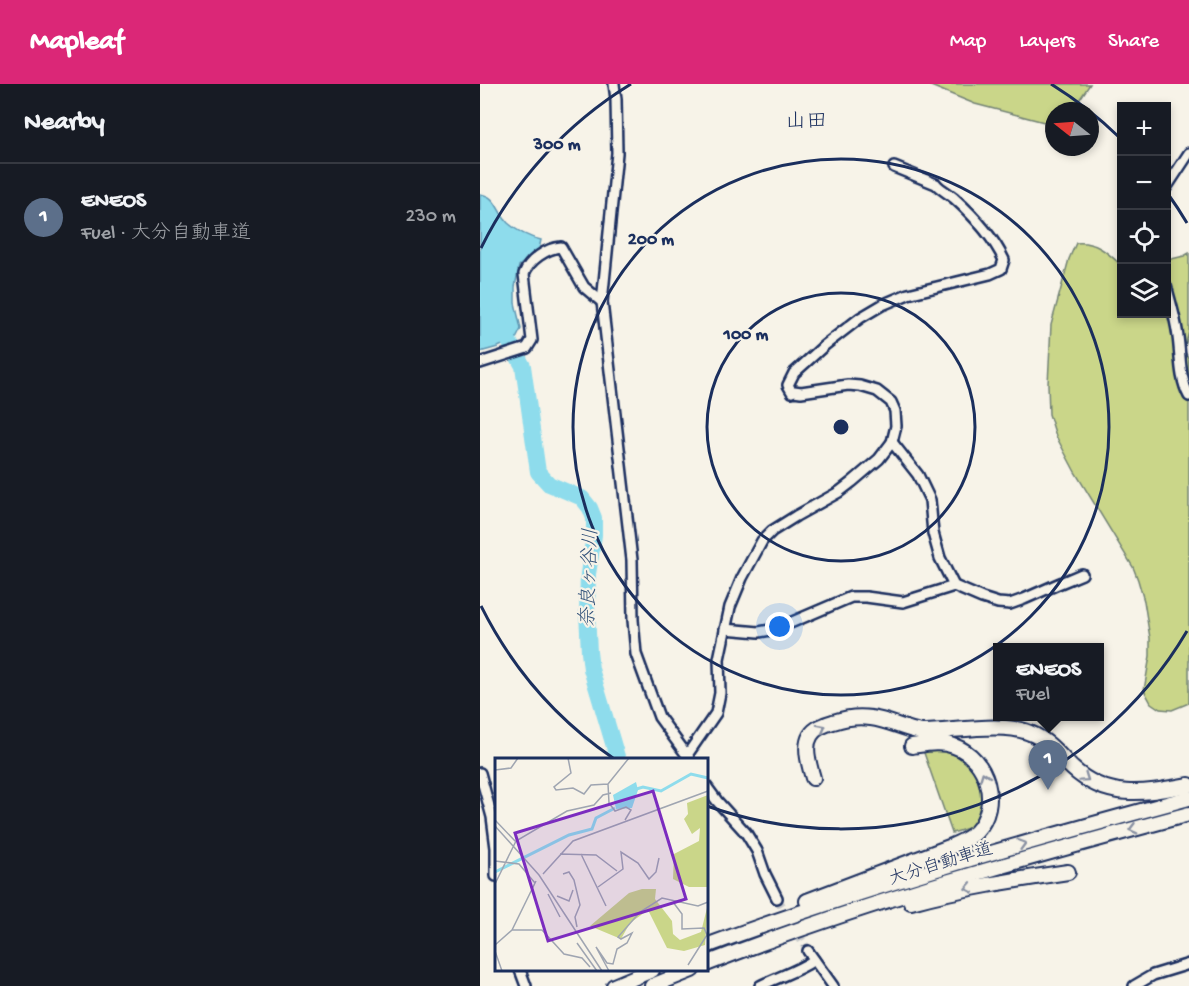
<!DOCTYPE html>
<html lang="en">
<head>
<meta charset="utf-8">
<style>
  :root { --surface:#171b24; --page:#242831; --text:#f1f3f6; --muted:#9ea1a6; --line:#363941; --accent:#db2777 }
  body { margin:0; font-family:"Gochi Hand","Klee One",sans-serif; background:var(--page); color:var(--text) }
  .controls { position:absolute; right:18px; top:18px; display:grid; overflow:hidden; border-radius:0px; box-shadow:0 3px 9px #0003 }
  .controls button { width:54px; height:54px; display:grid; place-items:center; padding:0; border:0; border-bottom:2px solid var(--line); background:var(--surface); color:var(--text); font:30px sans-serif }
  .compass { position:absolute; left:565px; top:18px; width:54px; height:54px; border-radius:50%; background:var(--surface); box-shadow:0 3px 9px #0003; rotate:287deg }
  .you { position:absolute; left:300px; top:543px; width:21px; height:21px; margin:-15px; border:4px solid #fff; border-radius:50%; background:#1a73e8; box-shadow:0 0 0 9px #1a73e833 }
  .badge { display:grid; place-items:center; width:39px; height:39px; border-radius:50%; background:var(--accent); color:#fff; font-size:20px; font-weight:700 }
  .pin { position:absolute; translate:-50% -50px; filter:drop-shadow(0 2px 3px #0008) }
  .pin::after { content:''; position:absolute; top:32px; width:21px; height:18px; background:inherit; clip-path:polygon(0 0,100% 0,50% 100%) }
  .popup { position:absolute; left:513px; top:559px; width:111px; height:78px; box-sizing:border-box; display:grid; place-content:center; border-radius:0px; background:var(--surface); filter:drop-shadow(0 2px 4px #0005); font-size:20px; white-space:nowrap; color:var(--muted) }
  .popup b { font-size:22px; color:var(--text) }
  .popup::after { content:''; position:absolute; left:50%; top:100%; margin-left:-12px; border:12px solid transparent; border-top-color:var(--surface) }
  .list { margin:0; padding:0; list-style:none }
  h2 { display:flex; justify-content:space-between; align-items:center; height:78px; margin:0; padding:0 24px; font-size:26px }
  h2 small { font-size:20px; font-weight:400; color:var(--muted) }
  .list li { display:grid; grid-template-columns:39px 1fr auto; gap:18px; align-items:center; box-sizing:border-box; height:108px; padding:0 24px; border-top:2px solid var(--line) }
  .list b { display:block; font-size:22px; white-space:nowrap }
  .list p { margin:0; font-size:20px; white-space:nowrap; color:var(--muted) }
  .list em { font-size:20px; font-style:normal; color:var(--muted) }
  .icon { flex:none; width:33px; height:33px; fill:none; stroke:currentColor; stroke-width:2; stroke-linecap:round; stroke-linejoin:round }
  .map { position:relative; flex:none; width:709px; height:902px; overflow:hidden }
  header { display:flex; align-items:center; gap:36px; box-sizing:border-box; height:84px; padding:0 30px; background:var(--accent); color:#fff }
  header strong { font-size:28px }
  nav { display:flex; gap:33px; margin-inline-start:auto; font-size:21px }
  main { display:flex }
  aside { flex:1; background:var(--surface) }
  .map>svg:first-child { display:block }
  .green { fill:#cad689; stroke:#728274; stroke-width:1.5 }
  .water { fill:#8edcec; stroke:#6097b3; stroke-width:1.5 }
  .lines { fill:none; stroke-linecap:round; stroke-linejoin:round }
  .river { stroke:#8edcec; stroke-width:16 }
  .minor-tunnel { stroke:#cbcccc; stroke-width:9; stroke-dasharray:9 4.5; stroke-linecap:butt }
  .minor-casing { stroke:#1b2f5e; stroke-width:14 }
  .highway-casing { stroke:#1b2f5e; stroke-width:18 }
  .minor { stroke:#f7f3e8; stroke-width:9 }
  .highway { stroke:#f7f3e8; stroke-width:14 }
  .oneway { stroke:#8991a3 }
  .ring { fill:none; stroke:#1b2f5e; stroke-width:3 }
  .labels { text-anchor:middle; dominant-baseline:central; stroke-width:4.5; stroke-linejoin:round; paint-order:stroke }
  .street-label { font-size:18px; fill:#1b2f5e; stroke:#f7f3e8 }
  .water-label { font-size:20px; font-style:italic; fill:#32527a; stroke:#f7f3e8 }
  .quarter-label { font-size:21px; fill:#1b2f5e; stroke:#f7f3e8 }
  .inset-river { fill:none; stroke:#8edcec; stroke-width:3 }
  .inset-road { fill:none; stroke:#9fa5b1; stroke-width:1.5 }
  .view { fill:#7b2cbf; fill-opacity:0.15; stroke:#7b2cbf; stroke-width:3 }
  .inset-edge { fill:none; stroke:#1b2f5e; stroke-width:3 }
  .centre { fill:#1b2f5e; stroke:#f7f3e8; stroke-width:3 }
  .ring-label { font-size:18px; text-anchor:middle; font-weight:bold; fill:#1b2f5e; stroke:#f7f3e8; stroke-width:4.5; stroke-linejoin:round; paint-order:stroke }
</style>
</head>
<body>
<header>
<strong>Mapleaf</strong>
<nav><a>Map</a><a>Layers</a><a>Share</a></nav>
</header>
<main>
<aside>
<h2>Nearby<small></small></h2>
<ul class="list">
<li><span class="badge" style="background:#5c6f8a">1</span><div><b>ENEOS</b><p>Fuel · 大分自動車道</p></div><em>230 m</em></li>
</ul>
</aside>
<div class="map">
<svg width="709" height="902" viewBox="0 0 709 902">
  <rect width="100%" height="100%" fill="#f7f3e8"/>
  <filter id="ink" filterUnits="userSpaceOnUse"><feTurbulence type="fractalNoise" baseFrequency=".0167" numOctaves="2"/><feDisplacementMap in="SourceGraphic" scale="12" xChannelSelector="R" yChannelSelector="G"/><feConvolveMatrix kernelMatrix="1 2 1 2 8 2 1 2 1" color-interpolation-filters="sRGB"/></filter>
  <g filter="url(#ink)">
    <g class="green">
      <polygon points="446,0 610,0 598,18 587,27 574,27 574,35 564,38 495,20"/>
      <path d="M596,159C616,157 628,169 641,181L642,230H686L687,176L704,172L709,169V248L704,266L709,275V619L692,626L680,625L671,619L664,606L670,572V554L664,517L658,496L653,483L595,388L576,352L569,330L568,300L571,241L589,175Z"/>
      <path d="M459,665C465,666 472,667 478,670C498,679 505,702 501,722C499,729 496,738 490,743C485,746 477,747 472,749L443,666Z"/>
    </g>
    <path class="water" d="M0,110C17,112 17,128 28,139C38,148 48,153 61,156L59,165L39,182L35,203V219L41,245L36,255L18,263L0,268Z"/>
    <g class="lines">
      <polyline class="river" points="0,206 43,282 58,388 69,400 102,414 110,424 114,434 114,451 108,490 107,529 109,568 111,585 138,676"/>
      <polyline class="minor-tunnel" points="297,814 328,867"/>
      <defs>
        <g id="minor">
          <polyline points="134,0 136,15 137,69 122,218 152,476 153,536 156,570 179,633 209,674"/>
          <polyline points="686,104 709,69"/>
          <path d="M686,202C691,219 696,236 698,253C701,274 699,293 709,312"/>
          <path d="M0,279L47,264L52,256L44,190C49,176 67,164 81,163L104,203L122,218"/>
          <polyline points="412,358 438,391 450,416 453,449 460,474 474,502"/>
          <polyline points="245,545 279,548 296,545 371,513 386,513 423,518 474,502 502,514 518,519 530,520 544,515 578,500 602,490"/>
          <path d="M207,671L236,629L240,609L239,575L250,523L262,494L282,457L292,447L316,432L359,408L372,398L399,375L412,358L416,342L415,327L411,318L397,307L380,302L368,301L321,308L314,307L312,308L308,301L314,289L345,261L380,234L402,221L428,210L510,190L521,185L524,176C513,152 494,132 474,114C468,109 460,105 456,100L414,83"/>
          <polyline points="0,689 12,733 16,764 16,792"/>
          <polyline points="226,702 237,717 266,749 277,767 285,790 297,814"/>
          <polyline points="328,867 353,902"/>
          <polyline points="40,886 46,902"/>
          <path d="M280,902C298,893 318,887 334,876"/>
          <polyline points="654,902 673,891 709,880"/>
        </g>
        <g id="highway">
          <path d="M333,694C328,677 320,653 340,643C344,641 349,639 353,638C365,634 378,632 391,634C408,636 424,645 441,648C472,648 522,637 550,649C568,656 579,671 592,684C628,717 665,709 709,701"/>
          <path d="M327,817L472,762C480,758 489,755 496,748C521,721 508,674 474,662C461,657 446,660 432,662"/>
          <path d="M431,818C482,804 535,796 588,788"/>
          <path d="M226,862C385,803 546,758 709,714"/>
          <path d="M226,880C384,818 546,774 709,730"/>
          <polyline points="134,902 172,886"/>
          <polyline points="172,902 212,886"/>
        </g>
      </defs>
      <use href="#minor" class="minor-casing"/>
      <use href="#highway" class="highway-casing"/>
      <use href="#minor" class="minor"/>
      <use href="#highway" class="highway"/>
    </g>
    <defs><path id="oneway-chevron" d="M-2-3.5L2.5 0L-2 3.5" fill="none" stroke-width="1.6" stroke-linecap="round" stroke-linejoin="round" transform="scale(1.5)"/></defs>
    <g class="oneway">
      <use href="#oneway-chevron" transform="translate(342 644) rotate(-28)"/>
      <use href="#oneway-chevron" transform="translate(504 692) rotate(-111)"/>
      <use href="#oneway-chevron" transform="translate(605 694) rotate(35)"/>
      <use href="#oneway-chevron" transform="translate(653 745) rotate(165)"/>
      <use href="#oneway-chevron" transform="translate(542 760) rotate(-16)"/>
      <use href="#oneway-chevron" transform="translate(489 804) rotate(169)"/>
    </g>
  </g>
  <g class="ring">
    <circle cx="361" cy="343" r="134"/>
    <circle cx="361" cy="343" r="268"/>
    <path d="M707 547A402 402 0 0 1 227 722M133 674A402 402 0 0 1 1 522M1 164A402 402 0 0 1 151 0M571 0A402 402 0 0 1 640 54M688 110A402 402 0 0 1 707 139"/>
  </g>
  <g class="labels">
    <g class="street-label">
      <text transform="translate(461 781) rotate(-17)">大分自動車道</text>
    </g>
    <g class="water-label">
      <text transform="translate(111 494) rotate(-88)">奈良ヶ谷川</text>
    </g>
    <g class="quarter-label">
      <text x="326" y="39">山田</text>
    </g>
  </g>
  <g transform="translate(15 674)">
    <rect width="213" height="213" fill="#f7f3e8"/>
    <path d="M213,37V129H194L178,121L179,96L204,83L205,70L197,76L189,61L193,56L192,45ZM147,131H161L160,141L177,163L178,176L185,182L206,174L213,146L210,187L189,193L172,190L153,152L135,165L126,181L95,168L134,135Z" fill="#cad689"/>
    <path d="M141,24L143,32L137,50L121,51L118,37Z" fill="#8edcec"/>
    <path class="inset-river" d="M138,32L148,29L166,33L196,16L213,20M0,114L74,77L97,71L101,60L120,50"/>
    <path class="inset-road" d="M73,0L76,15L59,29L61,32L78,30L89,36L96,27L113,26M0,12L16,10L23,0M0,62L21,84M130,62L136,52L131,49L120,53L114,45L113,26L134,0M0,68L44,117L107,213M65,96L101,97L122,113M86,96L111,148M0,103L24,106L40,125M48,116L78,83L213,33M68,116L74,114L79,122L85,147L80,159L82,169M0,126L21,83L72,53L99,47L108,37L116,35M103,129L128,111L126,94L143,105L154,121L161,114L164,100M53,136L65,159M62,138L74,143L78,132M178,144L187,156V171L209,170L212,177L193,207M17,172H47L69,196L87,200L95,209M82,185L102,213M0,187L17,172L41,123M0,193L7,213M114,213L101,189L112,205L118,206L122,191L132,185L137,175L126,181L123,179L145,154L167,140L203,148L213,144"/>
    <path class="view" d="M158,33L191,141L53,183L20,75Z"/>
    <rect width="213" height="213" class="inset-edge"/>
  </g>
  <circle cx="361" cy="343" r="9" class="centre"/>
  <g class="ring-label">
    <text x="77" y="65">300 m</text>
    <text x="171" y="160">200 m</text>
    <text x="266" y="255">100 m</text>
  </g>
</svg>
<div class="controls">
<button>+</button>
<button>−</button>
<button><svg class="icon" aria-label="locate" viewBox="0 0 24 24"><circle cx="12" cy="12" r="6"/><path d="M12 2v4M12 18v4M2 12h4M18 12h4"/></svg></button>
<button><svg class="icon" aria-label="layers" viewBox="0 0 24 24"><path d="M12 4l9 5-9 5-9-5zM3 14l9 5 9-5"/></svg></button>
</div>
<svg class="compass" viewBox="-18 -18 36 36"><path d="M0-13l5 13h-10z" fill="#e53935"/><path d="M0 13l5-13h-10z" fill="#9ea1a6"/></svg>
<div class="you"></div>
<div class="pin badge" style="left:568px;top:706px;background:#5c6f8a">1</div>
<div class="popup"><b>ENEOS</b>Fuel</div>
</div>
</main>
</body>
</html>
